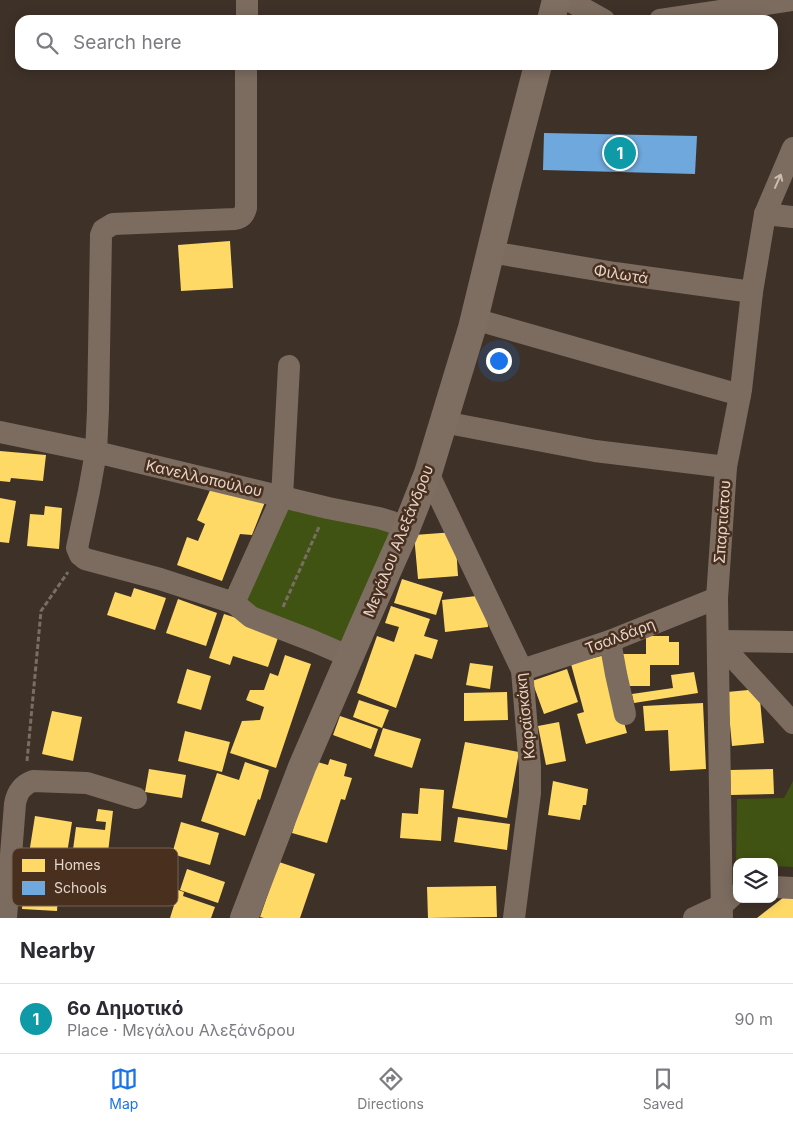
<!DOCTYPE html>
<html lang="en">
<head>
<meta charset="utf-8">
<style>
  :root { --surface:#fff; --page:#f2f2f3; --text:#2b2b33; --muted:#7c7c81; --line:#e1e1e2; --accent:#1a73e8 }
  body { margin:0; font-family:Inter,sans-serif; background:var(--page); color:var(--text) }
  .controls { position:absolute; right:15px; bottom:15px; display:grid; overflow:hidden; border-radius:10px; box-shadow:0 2px 12px #0003 }
  .controls button { width:45px; height:45px; display:grid; place-items:center; padding:0; border:0; border-bottom:1px solid var(--line); background:var(--surface); color:var(--text); font:25px sans-serif }
  .you { position:absolute; left:498px; top:360px; width:18px; height:18px; margin:-12px; border:4px solid #fff; border-radius:50%; background:#1a73e8; box-shadow:0 0 0 8px #1a73e833 }
  .badge { display:grid; place-items:center; width:32px; height:32px; border-radius:50%; background:var(--accent); color:#fff; font-size:16px; font-weight:700 }
  .pin { position:absolute; translate:-50% -50%; border:2px solid #fff; box-shadow:0 1px 5px #0006 }
  .list { margin:0; padding:0; list-style:none }
  h2 { display:flex; justify-content:space-between; align-items:center; height:65px; margin:0; padding:0 20px; font-size:21px }
  h2 small { font-size:16px; font-weight:400; color:var(--muted) }
  .list li { display:grid; grid-template-columns:32px 1fr auto; gap:15px; align-items:center; box-sizing:border-box; height:70px; padding:0 20px; border-top:1px solid var(--line) }
  .list b { display:block; font-size:19px; white-space:nowrap }
  .list p { margin:0; font-size:16px; white-space:nowrap; color:var(--muted) }
  .list em { font-size:16px; font-style:normal; color:var(--muted) }
  .icon { flex:none; width:28px; height:28px; fill:none; stroke:currentColor; stroke-width:2; stroke-linecap:round; stroke-linejoin:round }
  .map { position:relative; flex:none; width:793px; height:918px; overflow:hidden }
  .search { position:absolute; background:var(--surface); box-shadow:0 2px 12px #0003; left:15px; right:15px; top:15px; height:55px; display:flex; align-items:center; gap:12px; box-sizing:border-box; padding:0 18px; border-radius:15px; color:var(--muted); font-size:19px }
  .sheet { height:135px; background:var(--surface) }
  nav { display:flex; justify-content:space-around; align-items:center; box-sizing:border-box; height:70px; border-top:1px solid var(--line); background:var(--surface); font-size:14px; color:var(--muted) }
  nav a { display:grid; justify-items:center; gap:2px }
  nav .on { color:var(--accent) }
  .map>svg:first-child { display:block }
  .green { fill:#415312 }
  .homes { fill:#ffd966 }
  .schools { fill:#6fa8dc }
  .lines { fill:none; stroke-linecap:round; stroke-linejoin:round }
  .path { stroke:#7a6d64; stroke-width:3; stroke-dasharray:5 2.5; stroke-linecap:butt }
  .minor { stroke:#7c6c60; stroke-width:22 }
  .major { stroke:#7e6d61; stroke-width:28 }
  .oneway { stroke:#cbbbb0 }
  .labels { text-anchor:middle; dominant-baseline:central; stroke-width:5; stroke-linejoin:round; paint-order:stroke }
  .street-label { font-size:15px; fill:#e5d5ca; stroke:#482f1e }
  .key { fill:#482f1e; stroke:#776152; stroke-width:1 }
  .key-label { font-size:14px; fill:#e5d5ca }
</style>
</head>
<body>
<div class="map">
<svg width="793" height="918" viewBox="0 0 793 918">
  <rect width="100%" height="100%" fill="#3e3128"/>
  <g class="green">
    <polygon points="282,497 406,529 350,657 243,612"/>
    <polygon points="793,781 793,867 774,866 774,862 737,862 736,865 737,799 784,798"/>
  </g>
  <g class="homes">
    <polygon points="230,241 233,288 181,291 178,245"/>
    <polygon points="0,451 46,455 43,481 11,478 10,482 0,481"/>
    <polygon points="211,488 265,502 252,535 240,534 222,581 177,565 187,537 198,541 205,524 197,520"/>
    <polygon points="0,498 16,501 9,543 0,542"/>
    <polygon points="45,506 62,508 59,549 27,546 30,514 44,515"/>
    <polygon points="455,532 458,576 418,579 414,535"/>
    <polygon points="402,579 443,592 436,615 394,603"/>
    <polygon points="134,588 166,598 155,630 107,615 115,592 131,597"/>
    <polygon points="485,595 488,627 445,632 442,600"/>
    <polygon points="178,599 217,613 206,646 166,633"/>
    <polygon points="391,606 430,619 424,636 438,640 432,659 415,654 396,708 357,693 377,636 394,642 399,627 385,623"/>
    <polygon points="224,614 280,632 268,667 233,656 230,665 209,658"/>
    <polygon points="646,636 669,636 669,642 679,642 679,665 650,665 650,686 621,686 621,654 646,654"/>
    <polygon points="285,655 311,664 276,768 230,753 242,721 260,720 264,707 246,700 250,690 264,690 270,673 278,676"/>
    <polygon points="605,655 627,733 586,744 577,714 584,712 571,664"/>
    <polygon points="470,663 493,666 490,689 466,685"/>
    <polygon points="187,669 211,676 201,710 177,703"/>
    <polygon points="567,669 578,702 544,714 532,681"/>
    <polygon points="694,672 698,693 634,703 632,694 673,688 671,675"/>
    <polygon points="759,689 764,743 732,746 727,692"/>
    <polygon points="507,692 508,720 464,721 464,693"/>
    <polygon points="359,700 389,710 382,728 353,717"/>
    <polygon points="703,703 706,769 670,771 668,730 645,731 643,706"/>
    <polygon points="52,711 82,717 73,761 42,754"/>
    <polygon points="340,716 378,729 371,749 333,735"/>
    <polygon points="559,722 566,761 546,765 538,726"/>
    <polygon points="383,728 421,739 412,768 374,756"/>
    <polygon points="185,731 230,742 222,772 178,761"/>
    <polygon points="465,742 519,752 507,818 452,808"/>
    <polygon points="330,759 347,764 344,776 352,778 345,800 341,799 327,843 292,833 314,761 328,765"/>
    <polygon points="245,762 269,770 260,800 258,799 245,836 201,821 217,773 239,780"/>
    <polygon points="149,769 186,775 182,798 145,792"/>
    <polygon points="773,769 774,794 731,795 730,770"/>
    <polygon points="553,781 588,789 586,805 583,805 580,820 548,815"/>
    <polygon points="420,788 444,790 441,841 400,838 402,813 418,814"/>
    <polygon points="98,809 113,811 105,877 70,872 76,827 105,830 106,822 96,821"/>
    <polygon points="35,816 72,822 65,866 28,860"/>
    <polygon points="458,817 510,824 507,850 454,842"/>
    <polygon points="181,822 219,833 210,865 172,854"/>
    <polygon points="279,862 315,874 300,918 264,918 260,917"/>
    <polygon points="187,869 225,882 218,903 180,890"/>
    <polygon points="24,879 59,881 57,911 22,909"/>
    <polygon points="496,886 497,917 428,918 427,887"/>
    <polygon points="169,887 184,892 183,896 215,907 211,918 170,918 175,902 165,899"/>
    <polygon points="793,890 793,918 757,918"/>
  </g>
  <polygon class="schools" points="544,133 697,136 695,174 543,170"/>
  <g class="lines">
    <g class="path">
      <polyline points="283,607 319,527"/>
      <polyline points="27,761 41,611 68,572"/>
    </g>
    <g class="minor">
      <polyline points="568,0 604,20"/>
      <polyline points="247,20 247,0"/>
      <polyline points="660,20 793,0"/>
      <path d="M246,65V208C244,215 242,217 235,219L113,224L103,230L101,235L98,410L96,452L89,491L77,548L80,555L85,559L160,579L234,603L251,617L313,641L350,657"/>
      <polyline points="765,214 793,217"/>
      <polyline points="490,252 615,273 752,292"/>
      <polyline points="474,319 740,395"/>
      <polyline points="443,422 595,451 726,467"/>
      <polyline points="0,432 96,452 328,508 379,518 392,522 406,529"/>
      <polyline points="428,473 522,670 530,767 530,793 514,918"/>
      <polyline points="234,603 282,497 289,366"/>
      <polyline points="610,641 616,674 625,714"/>
      <polyline points="718,641 793,723"/>
      <polyline points="718,641 793,642"/>
      <polyline points="522,670 610,641 717,598"/>
      <polyline points="774,887 793,888"/>
      <path d="M6,918L15,804C17,792 22,785 33,781L87,783L136,798"/>
      <polyline points="694,918 722,905 732,896"/>
      <polyline points="722,918 717,598 726,467 741,390 752,292 765,214 793,148"/>
    </g>
    <g class="major">
      <polyline points="551,20 556,0"/>
      <polyline points="244,918 302,767 362,628 406,529 428,473 472,328 506,188 538,65"/>
    </g>
  </g>
  <defs><path id="oneway-shaft" d="M-6 0H5M1.5-3L5.5 0L1.5 3" fill="none" stroke-width="1.6" stroke-linecap="round" stroke-linejoin="round" transform="scale(1.25)"/></defs>
  <use class="oneway" href="#oneway-shaft" transform="translate(778 181) rotate(-66)"/>
  <g class="labels">
    <g class="street-label">
      <text transform="translate(621 274) rotate(9)">Φιλωτά</text>
      <text transform="translate(204 478) rotate(13)">Κανελλοπούλου</text>
      <text transform="translate(722 522) rotate(-86)">Σπαρτιάτου</text>
      <text transform="translate(398 541) rotate(-68)">Μεγάλου Αλεξάνδρου</text>
      <text transform="translate(620 636) rotate(-21)">Τσαλδάρη</text>
      <text transform="translate(525 716) rotate(-96)">Καραϊσκάκη</text>
    </g>
  </g>
  <rect x="12" y="848" width="166" height="58" rx="8" class="key"/>
  <rect x="22" y="859" width="23" height="13" fill="#ffd966"/>
  <rect x="22" y="881" width="23" height="14" fill="#6fa8dc"/>
  <g class="key-label">
    <text x="54" y="870">Homes</text>
    <text x="54" y="893">Schools</text>
  </g>
</svg>
<div class="controls">
<button><svg class="icon" aria-label="layers" viewBox="0 0 24 24"><path d="M12 4l9 5-9 5-9-5zM3 14l9 5 9-5"/></svg></button>
</div>
<div class="you"></div>
<div class="pin badge" style="left:620px;top:153px;background:#0f9aa8">1</div>
<div class="search"><svg class="icon" aria-label="search" viewBox="0 0 24 24"><circle cx="10" cy="10" r="6"/><path d="M15 15l6 6"/></svg>Search here</div>
</div>
<section class="sheet">
<h2>Nearby<small></small></h2>
<ul class="list">
<li><span class="badge" style="background:#0f9aa8">1</span><div><b>6ο Δημοτικό</b><p>Place · Μεγάλου Αλεξάνδρου</p></div><em>90 m</em></li>
</ul>
</section>
<nav>
<a class="on"><svg class="icon" aria-label="map" viewBox="0 0 24 24"><path d="M3 6l6-2 6 2 6-2v14l-6 2-6-2-6 2zM9 4v14M15 6v14"/></svg>Map</a>
<a><svg class="icon" aria-label="directions" viewBox="0 0 24 24"><path d="M12 3l9 9-9 9-9-9zM9 14v-3h6M13 9l2 2-2 2"/></svg>Directions</a>
<a><svg class="icon" aria-label="saved" viewBox="0 0 24 24"><path d="M7 4h10v16l-5-4-5 4z"/></svg>Saved</a>
</nav>
</body>
</html>
